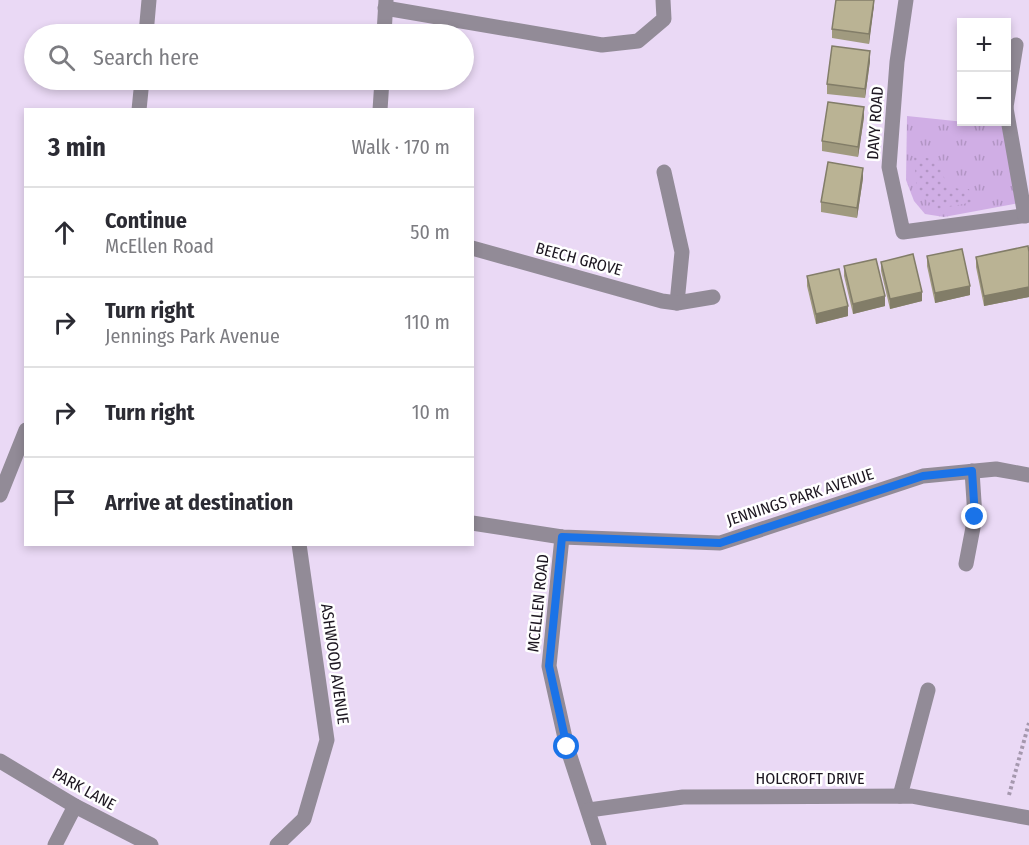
<!DOCTYPE html>
<html lang="en">
<head>
<meta charset="utf-8">
<style>
  :root { --surface:#fff; --page:#f2f2f3; --text:#2b2b33; --muted:#7c7c81; --line:#e1e1e2 }
  body { margin:0; font-family:"Fira Sans Condensed",sans-serif; background:var(--page); color:var(--text) }
  .controls { position:absolute; right:18px; top:18px; display:grid; overflow:hidden; border-radius:0px; box-shadow:0 3px 9px #0003 }
  .controls button { width:54px; height:54px; display:grid; place-items:center; padding:0; border:0; border-bottom:2px solid var(--line); background:var(--surface); color:var(--text); font:30px sans-serif }
  .stop { position:absolute; width:18px; height:18px; margin:-14px; border:4px solid #1a73e8; border-radius:50%; background:#fff }
  .stop.end { background:#1a73e8; border-color:#fff; box-shadow:0 2px 6px #0008 }
  .list { margin:0; padding:0; list-style:none }
  h2 { display:flex; justify-content:space-between; align-items:center; height:78px; margin:0; padding:0 24px; font-size:26px }
  h2 small { font-size:20px; font-weight:400; color:var(--muted) }
  .list li { display:grid; grid-template-columns:39px 1fr auto; gap:18px; align-items:center; box-sizing:border-box; height:90px; padding:0 24px; border-top:2px solid var(--line) }
  .list b { display:block; font-size:22px; white-space:nowrap }
  .list p { margin:0; font-size:20px; white-space:nowrap; color:var(--muted) }
  .list em { font-size:20px; font-style:normal; color:var(--muted) }
  .icon { flex:none; width:33px; height:33px; fill:none; stroke:currentColor; stroke-width:2; stroke-linecap:round; stroke-linejoin:round }
  .map { position:relative; flex:none; width:1029px; height:845px; overflow:hidden }
  .search { position:absolute; background:var(--surface); box-shadow:0 3px 9px #0003; left:24px; top:24px; width:450px; height:66px; display:flex; align-items:center; gap:15px; box-sizing:border-box; padding:0 21px; border-radius:33px; color:var(--muted); font-size:22px }
  .panel { position:absolute; background:var(--surface); box-shadow:0 3px 9px #0003; left:24px; top:108px; width:450px; height:438px; border-radius:0px }
  .map>svg:first-child { display:block }
  .grass { fill:url(#grass-tufts) }
  .park { fill:url(#park-dots) }
  .lines { fill:none; stroke-linecap:round; stroke-linejoin:round }
  .path { stroke:#a598ae; stroke-width:4; stroke-dasharray:3 3; stroke-linecap:butt }
  .minor { stroke:#928b97; stroke-width:15 }
  .wall { fill:#a09a7f }
  .shaded-wall { fill:#827d68 }
  .building { fill:#bab394; stroke:#827d68; stroke-width:1.5 }
  .route { stroke:#1a73e8; stroke-width:8 }
  .labels { text-anchor:middle; dominant-baseline:central; stroke-width:5; stroke-linejoin:round; paint-order:stroke }
  .street-label { font-size:16px; fill:#1c1620; stroke:#fff }
</style>
</head>
<body>
<div class="map">
<svg width="1029" height="845" viewBox="0 0 1029 845">
  <defs>
    <pattern id="grass-tufts" width="24" height="20" patternUnits="userSpaceOnUse" patternTransform="scale(1.5)"><rect width="24" height="20" fill="#d0aee5"/><path d="M3 7l-1-3M5 7V3M7 7l1-3M15 17l-1-3M17 17v-4M19 17l1-3" fill="none" stroke="#b295c4"/></pattern>
    <pattern id="park-dots" width="8" height="8" patternUnits="userSpaceOnUse" patternTransform="scale(1.5)"><rect width="8" height="8" fill="#d0aee5"/><path d="M2 2h.1M6 6h.1" fill="none" stroke="#b295c4" stroke-width="1.8" stroke-linecap="round"/></pattern>
  </defs>
  <rect width="100%" height="100%" fill="#ead9f5"/>
  <polygon class="grass" points="907,116 1003,126 1020,203 944,217 925,214 914,201 906,180"/>
  <path class="park" d="M914,156L939,160C943,179 947,191 969,189L973,202L938,209L917,193Z"/>
  <g class="lines">
    <polyline class="path" points="1009,795 1029,723"/>
    <g class="minor">
      <polyline points="906,0 897,62 889,167 903,232 1029,215"/>
      <polyline points="385,8 602,45 638,41 664,19 663,0"/>
      <polyline points="146,34 149,0"/>
      <polyline points="384,34 386,0"/>
      <polyline points="1006,107 1016,45"/>
      <polyline points="1006,108 1025,216"/>
      <polyline points="139,110 142,80"/>
      <polyline points="380,110 382,80"/>
      <polyline points="664,172 682,252 677,303"/>
      <polyline points="472,248 662,301 677,303 713,297"/>
      <polyline points="0,495 26,430"/>
      <polyline points="472,523 562,537 720,543 923,476 996,469 1029,475"/>
      <polyline points="562,537 549,666 567,747 599,845"/>
      <polyline points="966,564 975,517 972,471"/>
      <polyline points="0,761 75,806 151,845"/>
      <polyline points="900,796 928,690"/>
      <polyline points="589,810 683,797 911,796 1029,818"/>
      <polyline points="55,845 75,806"/>
      <polyline points="277,845 304,819 327,740 299,544"/>
    </g>
  </g>
  <g class="wall">
    <polygon points="874,0 869,44 832,38 832,29"/>
    <polygon points="870,61 865,98 827,94 827,84"/>
    <polygon points="864,117 858,157 822,151 822,141"/>
    <polygon points="863,178 857,218 821,212 821,202"/>
    <polygon points="1029,252 1029,297 984,306 976,267 976,257"/>
    <polygon points="927,256 970,295 935,303 927,266"/>
    <polygon points="881,262 922,301 890,309 881,271"/>
    <polygon points="844,266 885,306 853,314 844,276"/>
    <polygon points="807,276 848,316 816,324 807,286"/>
  </g>
  <g class="shaded-wall">
    <polygon points="874,0 874,6 869,44 869,34"/>
    <polygon points="870,51 870,61 865,98 865,89"/>
    <polygon points="864,107 864,117 858,157 858,147"/>
    <polygon points="863,168 863,178 857,218 857,208"/>
    <polygon points="970,286 970,295 935,303 935,293"/>
    <polygon points="1029,287 1029,297 984,306 984,296"/>
    <polygon points="922,292 922,301 890,309 890,299"/>
    <polygon points="885,296 885,306 853,314 853,304"/>
    <polygon points="848,306 848,316 816,324 816,314"/>
  </g>
  <g class="building">
    <polygon points="836,0 874,0 869,34 832,29"/>
    <polygon points="832,46 870,51 865,89 827,84"/>
    <polygon points="828,102 864,107 858,147 822,141"/>
    <polygon points="828,162 863,168 857,208 821,202"/>
    <polygon points="1028,246 1029,252 1029,287 984,296 976,257"/>
    <polygon points="962,249 970,286 935,293 927,256"/>
    <polygon points="913,254 922,292 890,299 881,262"/>
    <polygon points="876,259 885,296 853,304 844,266"/>
    <polygon points="839,269 848,306 816,314 807,276"/>
  </g>
  <g class="lines">
    <polyline class="route" points="567,747 549,666 562,537 720,543 923,476 972,471 975,517"/>
  </g>
  <g class="labels">
    <g class="street-label">
      <text transform="translate(875 123) rotate(-86)">DAVY ROAD</text>
      <text transform="translate(579 259) rotate(15)">BEECH GROVE</text>
      <text transform="translate(800 497) rotate(-18)">JENNINGS PARK AVENUE</text>
      <text transform="translate(538 603) rotate(-84)">MCELLEN ROAD</text>
      <text transform="translate(335 664) rotate(82)">ASHWOOD AVENUE</text>
      <text x="810" y="778">HOLCROFT DRIVE</text>
      <text transform="translate(84 789) rotate(29)">PARK LANE</text>
    </g>
  </g>
</svg>
<div class="controls">
<button>+</button>
<button>−</button>
</div>
<div class="stop" style="left:567px;top:747px"></div>
<div class="stop end" style="left:975px;top:517px"></div>
<div class="search"><svg class="icon" aria-label="search" viewBox="0 0 24 24"><circle cx="10" cy="10" r="6"/><path d="M15 15l6 6"/></svg>Search here</div>
<section class="panel">
<h2>3 min<small>Walk · 170 m</small></h2>
<ul class="list">
<li><svg class="icon" aria-label="ahead" viewBox="0 0 24 24"><path d="M12 20V5M6 11l6-6 6 6"/></svg><div><b>Continue</b><p>McEllen Road</p></div><em>50 m</em></li>
<li><svg class="icon" aria-label="right" viewBox="0 0 24 24"><path d="M7 20v-9h11M14 6l5 5-5 5"/></svg><div><b>Turn right</b><p>Jennings Park Avenue</p></div><em>110 m</em></li>
<li><svg class="icon" aria-label="right" viewBox="0 0 24 24"><path d="M7 20v-9h11M14 6l5 5-5 5"/></svg><div><b>Turn right</b></div><em>10 m</em></li>
<li><svg class="icon" aria-label="arrive" viewBox="0 0 24 24"><path d="M6 21V4h12l-3 4 3 4H6"/></svg><div><b>Arrive at destination</b></div></li>
</ul>
</section>
</div>
</body>
</html>
